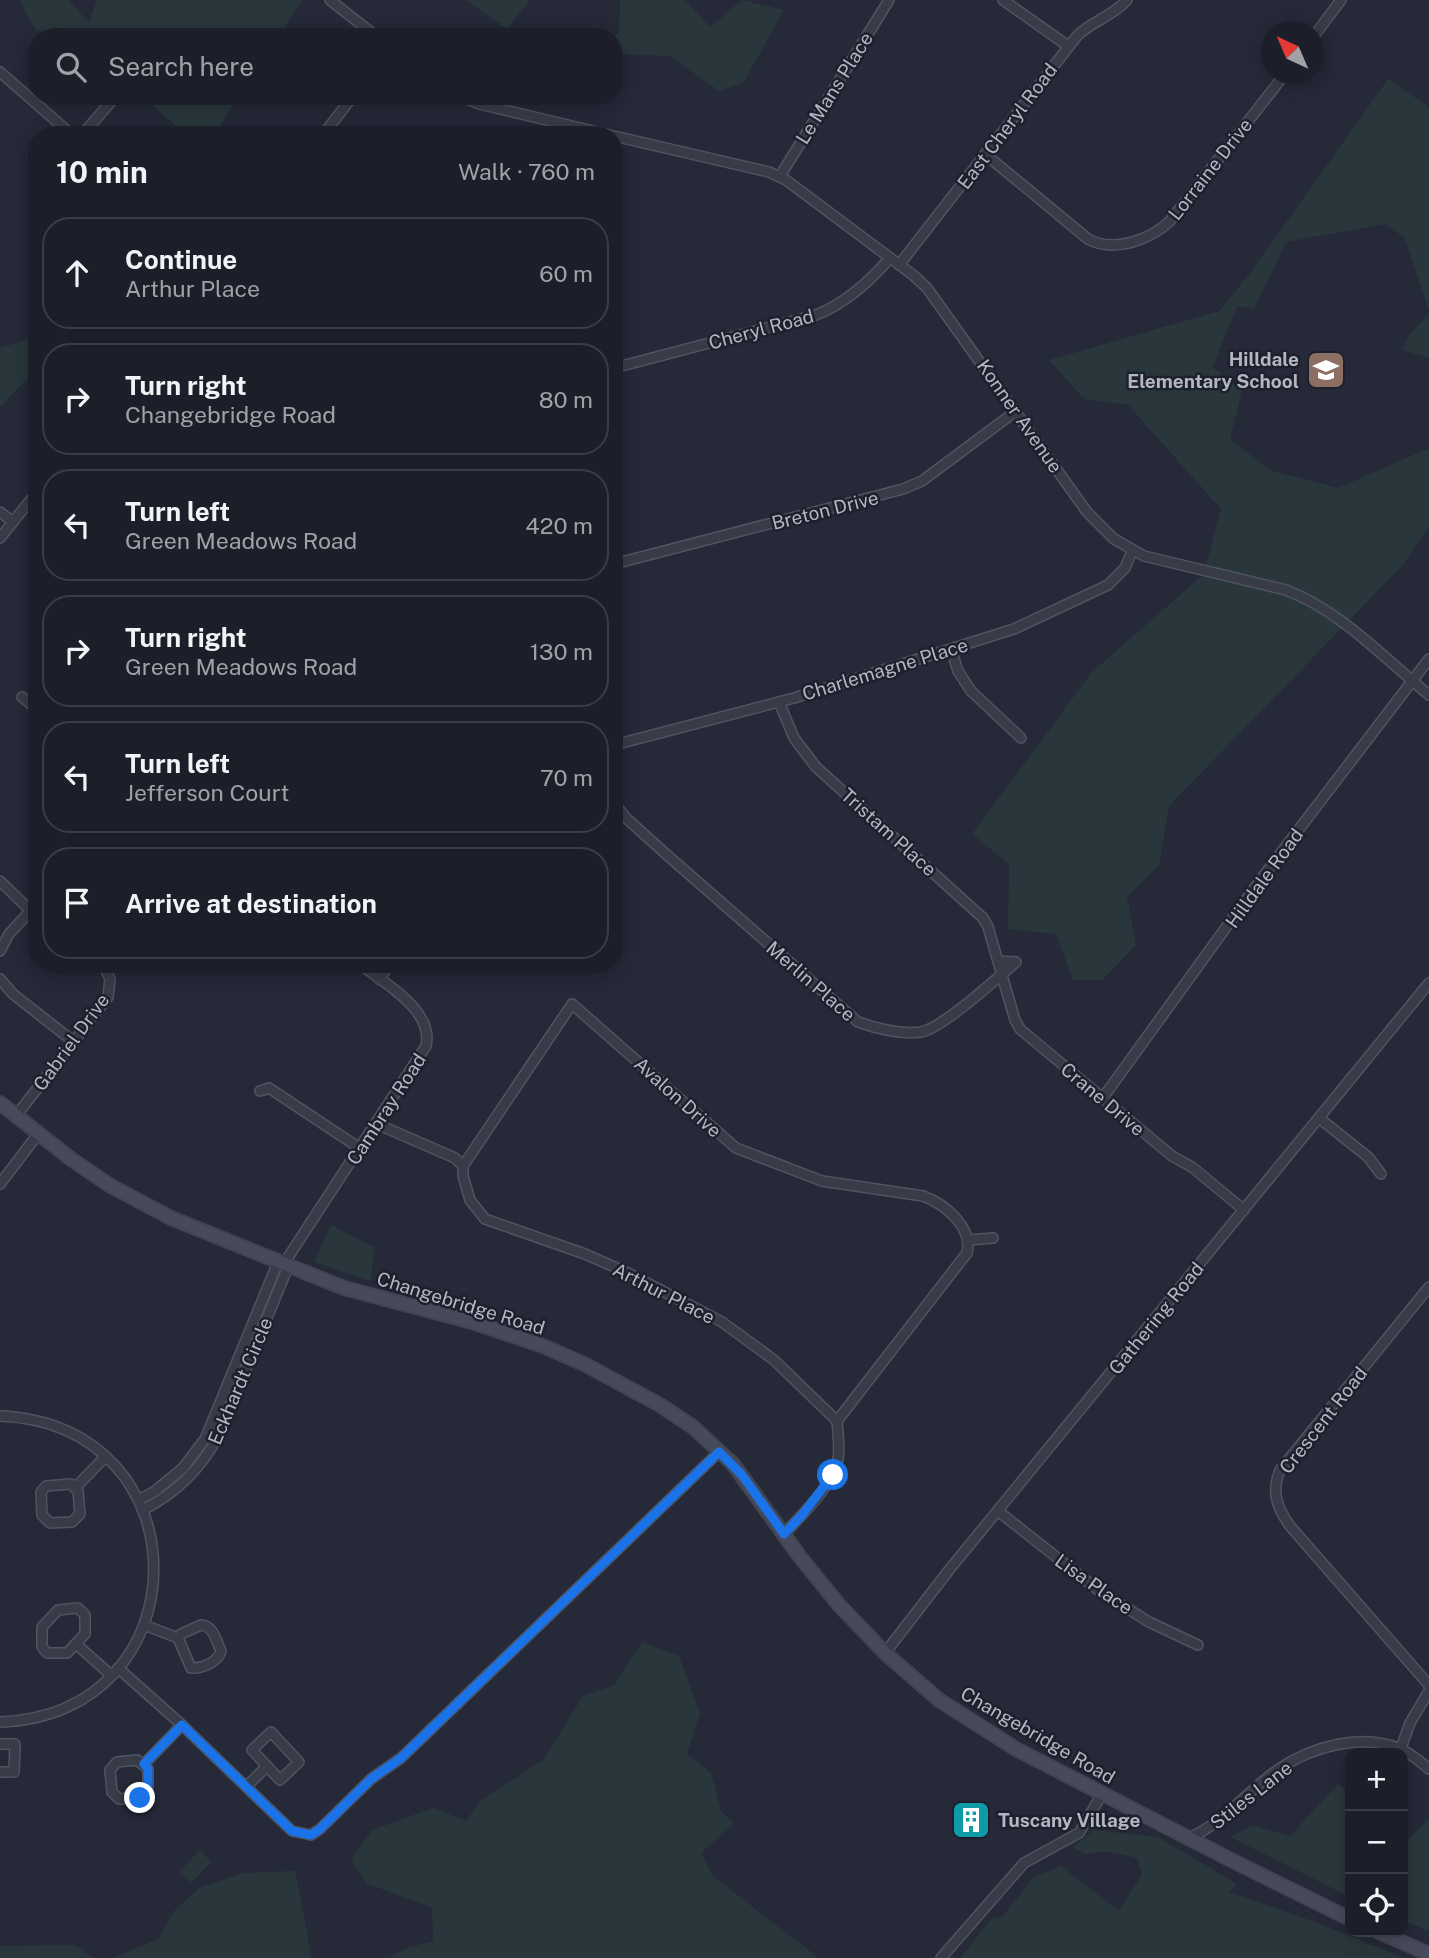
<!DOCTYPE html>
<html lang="en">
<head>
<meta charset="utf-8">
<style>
  :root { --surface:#1c1f2a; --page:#292c36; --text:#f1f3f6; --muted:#a0a2a8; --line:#3a3d47 }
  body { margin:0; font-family:"Public Sans",sans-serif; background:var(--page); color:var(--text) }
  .controls { position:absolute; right:21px; bottom:21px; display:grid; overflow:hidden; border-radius:14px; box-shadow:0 4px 18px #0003 }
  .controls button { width:63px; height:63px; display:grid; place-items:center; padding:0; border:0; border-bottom:2px solid var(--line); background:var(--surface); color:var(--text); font:35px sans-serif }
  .compass { position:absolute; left:1261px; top:21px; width:63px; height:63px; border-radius:50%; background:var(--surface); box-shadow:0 4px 18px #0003; rotate:316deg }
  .stop { position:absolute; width:21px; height:21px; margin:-16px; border:5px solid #1a73e8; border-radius:50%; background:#fff }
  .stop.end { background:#1a73e8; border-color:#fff; box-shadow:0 2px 7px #0008 }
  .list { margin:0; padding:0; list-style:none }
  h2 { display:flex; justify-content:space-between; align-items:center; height:91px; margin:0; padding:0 28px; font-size:30px }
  h2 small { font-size:23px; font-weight:400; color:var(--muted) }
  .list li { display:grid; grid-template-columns:46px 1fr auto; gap:21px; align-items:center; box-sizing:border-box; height:112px; margin:0 14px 14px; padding:0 14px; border:2px solid var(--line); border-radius:28px }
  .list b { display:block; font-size:26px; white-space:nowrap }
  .list p { margin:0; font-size:23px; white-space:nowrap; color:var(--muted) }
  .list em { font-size:23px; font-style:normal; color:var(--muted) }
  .icon { flex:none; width:38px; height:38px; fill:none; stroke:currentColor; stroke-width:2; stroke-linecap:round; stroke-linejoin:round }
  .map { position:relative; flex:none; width:1429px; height:1958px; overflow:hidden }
  .search { position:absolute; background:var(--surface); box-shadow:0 4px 18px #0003; left:28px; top:28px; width:595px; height:77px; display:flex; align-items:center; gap:18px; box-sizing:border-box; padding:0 24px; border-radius:28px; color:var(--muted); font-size:26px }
  .panel { position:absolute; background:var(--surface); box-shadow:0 4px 18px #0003; left:28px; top:126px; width:595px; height:847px; border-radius:28px }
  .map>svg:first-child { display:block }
  .green { fill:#29373c }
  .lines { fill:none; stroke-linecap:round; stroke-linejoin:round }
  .street-casing { stroke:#505460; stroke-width:12 }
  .secondary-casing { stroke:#414551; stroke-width:16 }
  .street { stroke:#383c48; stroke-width:9 }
  .secondary { stroke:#464a5b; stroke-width:12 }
  .route { stroke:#1a73e8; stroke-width:9 }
  .labels { text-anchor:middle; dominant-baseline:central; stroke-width:5; stroke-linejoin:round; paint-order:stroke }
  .street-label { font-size:19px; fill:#b3b7c4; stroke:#1d212d }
  .poi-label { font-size:19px; font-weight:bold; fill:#b3b7c4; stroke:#1d212d; text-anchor:end }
</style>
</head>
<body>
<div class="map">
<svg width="1429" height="1958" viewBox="0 0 1429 1958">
  <rect width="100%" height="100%" fill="#252938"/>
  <g class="green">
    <polygon points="19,0 68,0 89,22 97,0 302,0 278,37 94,37 36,31"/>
    <polygon points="466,0 530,0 507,29"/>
    <polygon points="620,0 685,0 710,27 742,0 784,10 744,82 719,91 670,56 614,54 614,37 619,32"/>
    <polygon points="1388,79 1429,107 1429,311 1405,238 1385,224 1286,242 1254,309 1237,306 1213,367 1242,390 1230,439 1270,470 1338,488 1429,448 1429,526 1402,566 1169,806 1159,865 1127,897 1136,945 1102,980 1073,980 1056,934 1008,929 1009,864 972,834 1092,672 1204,574 1221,509 1128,405 1084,399 1049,360 1219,311 1248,276"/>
    <polygon points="148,96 239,96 214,135 187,135 154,107"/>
    <polygon points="1429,313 1429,358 1403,350 1408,337"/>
    <polygon points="37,337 37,369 0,407 0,348"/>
    <polygon points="331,1225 374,1247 371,1281 314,1262"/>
    <polygon points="642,1642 679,1656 700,1713 687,1754 711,1773 721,1811 734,1823 701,1853 713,1876 819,1958 388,1958 407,1948 433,1941 432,1908 366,1883 351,1859 372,1830 433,1808 466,1821 479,1802 543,1760 583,1696 614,1685"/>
    <polygon points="1338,1784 1350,1794 1350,1897 1230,1837 1252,1825 1290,1836"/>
    <polygon points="1429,1818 1429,1931 1403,1921 1403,1835 1409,1839"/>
    <polygon points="1094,1830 1158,1837 1237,1884 1229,1892 1315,1922 1404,1958 960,1958 992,1918 1002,1917 1035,1876 1061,1866 1119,1911 1142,1874 1137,1858 1105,1851 1085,1854 1073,1847"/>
    <polygon points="200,1850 211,1862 191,1883 179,1872"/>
    <polygon points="295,1871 312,1958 113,1958 158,1939 174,1911 199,1888 243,1873"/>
    <polygon points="76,1945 93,1958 0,1958 0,1946"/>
  </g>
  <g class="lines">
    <defs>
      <g id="street">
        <polyline points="330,0 377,37"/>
        <polyline points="1003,0 1068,46"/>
        <polyline points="1314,36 1341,0"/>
        <polyline points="0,72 72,135"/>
        <polyline points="459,96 479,104 610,135"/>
        <polyline points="82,135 116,96"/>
        <polyline points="323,135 353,96"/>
        <path d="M614,136L769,172L786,180L913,275L927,288L1087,512L1114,539L1144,556L1286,590C1341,611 1384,658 1429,695"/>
        <path d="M985,154L1088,239C1114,253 1150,240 1170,221L1285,74"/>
        <polyline points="780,176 889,0"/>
        <path d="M899,265L1077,36C1092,21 1113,16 1127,0"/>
        <path d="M614,368L816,315C844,304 870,281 890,258"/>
        <polyline points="0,512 13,522"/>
        <polyline points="0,538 37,492"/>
        <polyline points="614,564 903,489 922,481 1016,411"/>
        <polyline points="951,649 958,671 971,691 1021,738"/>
        <polyline points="22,697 37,709"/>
        <polyline points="779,702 794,738 816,767 983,918 988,927 1015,1020 1020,1029 1172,1156 1192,1167 1244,1210"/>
        <polyline points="614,745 794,698 1014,629 1108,585 1125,568 1132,551"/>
        <path d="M614,803L626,818L667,855L858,1022C878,1029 900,1035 921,1032C943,1028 997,978 1016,962L998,961"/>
        <polyline points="0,881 37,917"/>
        <polyline points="0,951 9,934 30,911"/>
        <polyline points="0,979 13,994 74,1042"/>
        <polyline points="379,979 390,964"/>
        <polyline points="260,1091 269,1088 361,1149"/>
        <polyline points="1102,1099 1261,879 1429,659"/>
        <polyline points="16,1116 108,997 110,979 103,964"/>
        <polyline points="1319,1118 1368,1157 1381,1174"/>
        <path d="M377,1124L455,1158L463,1166V1176L470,1200L485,1219L585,1254L628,1273L722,1322L774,1360L837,1421C838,1433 840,1447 838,1459C834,1484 801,1516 784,1534"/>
        <path d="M463,1166L572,1004L736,1148L822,1181L923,1196C945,1204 973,1227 967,1253L837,1421"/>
        <polyline points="0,1184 38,1134"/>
        <polyline points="968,1240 993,1238"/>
        <path d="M283,1265L426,1046C434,1010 385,984 360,964"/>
        <path d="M1429,1287L1280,1470C1271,1492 1277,1508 1290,1526L1429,1685"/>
        <path d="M0,1416C206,1424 204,1715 0,1722"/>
        <polygon points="71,1484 78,1491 80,1514 72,1522 50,1523 42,1515 41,1492 46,1486"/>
        <polyline points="75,1488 105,1457"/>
        <polyline points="139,1500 155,1491 183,1468 205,1439 278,1262"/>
        <path d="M143,1510C176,1493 201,1469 218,1436L288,1267"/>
        <polyline points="998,1511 1098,1590 1149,1622 1198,1645"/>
        <polygon points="78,1608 85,1615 85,1634 67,1653 47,1653 42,1647 42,1627 58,1610"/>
        <polyline points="144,1625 178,1638"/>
        <path d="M201,1625C214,1626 216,1641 221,1651C218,1662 202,1669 191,1668L178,1638L181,1634Z"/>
        <polyline points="76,1644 111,1675"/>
        <polyline points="885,1653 949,1570 1429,983"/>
        <polyline points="118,1668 182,1725 292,1831 311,1835 320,1829 371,1779 401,1758 719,1452"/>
        <polygon points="271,1732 299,1762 280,1780 252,1750"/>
        <polyline points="0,1744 15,1744 14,1772 0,1772"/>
        <polyline points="1401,1748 1410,1723 1429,1691"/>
        <polygon points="137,1760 148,1769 148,1791 140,1798 119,1799 112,1792 110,1770 117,1762"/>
        <polyline points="144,1764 182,1725"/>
        <polyline points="247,1786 267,1766"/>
        <path d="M1189,1838C1225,1822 1248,1790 1279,1769C1311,1747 1361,1733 1398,1748C1410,1752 1419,1761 1429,1769"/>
        <polyline points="941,1958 1024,1863 1079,1833 1102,1794"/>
      </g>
      <g id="secondary">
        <polyline points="0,1103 71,1159 109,1185 171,1218 344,1288 472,1322 543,1346 586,1365 660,1405 693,1427 733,1464 800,1557 839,1605 885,1653 939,1700 1016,1749 1231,1860 1350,1919"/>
        <polyline points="1379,1932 1429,1954"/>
      </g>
    </defs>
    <use href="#street" class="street-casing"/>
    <use href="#secondary" class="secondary-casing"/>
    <use href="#street" class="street"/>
    <use href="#secondary" class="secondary"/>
  </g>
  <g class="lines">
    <polyline class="route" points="140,1798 148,1791 148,1769 144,1764 182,1725 292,1831 311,1835 320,1829 371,1779 401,1758 719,1452 742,1475 784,1534 802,1515 833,1475"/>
  </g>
  <defs>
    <symbol id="school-square" viewBox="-11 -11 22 22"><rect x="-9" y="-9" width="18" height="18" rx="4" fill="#8d6e63" stroke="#1d212d"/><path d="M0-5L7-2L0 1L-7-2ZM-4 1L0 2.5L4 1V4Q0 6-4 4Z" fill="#fff"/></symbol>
    <symbol id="building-square" viewBox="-11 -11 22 22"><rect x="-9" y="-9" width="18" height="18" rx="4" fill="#0f9aa8" stroke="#1d212d"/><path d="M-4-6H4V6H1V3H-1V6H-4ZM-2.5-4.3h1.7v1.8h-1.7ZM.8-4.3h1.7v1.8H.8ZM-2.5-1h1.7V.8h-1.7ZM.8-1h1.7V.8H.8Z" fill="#fff"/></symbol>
  </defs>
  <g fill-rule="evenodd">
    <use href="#school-square" x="1304" y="348" width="44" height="44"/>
    <use href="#building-square" x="949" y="1798" width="44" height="44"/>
  </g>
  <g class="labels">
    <g class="street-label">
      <text transform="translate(834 88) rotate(-58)">Le Mans Place</text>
      <text transform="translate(1007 126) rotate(-53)">East Cheryl Road</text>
      <text transform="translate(1210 169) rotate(-52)">Lorraine Drive</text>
      <text transform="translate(761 329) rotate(-15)">Cheryl Road</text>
      <text transform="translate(1020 416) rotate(55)">Konner Avenue</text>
      <text transform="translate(825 510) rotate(-14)">Breton Drive</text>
      <text transform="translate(885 669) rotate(-17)">Charlemagne Place</text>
      <text transform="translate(889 832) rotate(42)">Tristam Place</text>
      <text transform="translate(1264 878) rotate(-54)">Hilldale Road</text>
      <text transform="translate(811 981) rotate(41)">Merlin Place</text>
      <text transform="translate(71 1042) rotate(-54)">Gabriel Drive</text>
      <text transform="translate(678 1097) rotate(42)">Avalon Drive</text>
      <text transform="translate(1103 1099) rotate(40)">Crane Drive</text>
      <text transform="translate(386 1109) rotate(-57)">Cambray Road</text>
      <text transform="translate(664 1293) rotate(27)">Arthur Place</text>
      <text transform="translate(461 1303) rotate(17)">Changebridge Road</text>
      <text transform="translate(1156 1318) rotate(-51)">Gathering Road</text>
      <text transform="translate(240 1381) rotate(-67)">Eckhardt Circle</text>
      <text transform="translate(1323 1420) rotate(-52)">Crescent Road</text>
      <text transform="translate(1094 1584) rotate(35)">Lisa Place</text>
      <text transform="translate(1038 1735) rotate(30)">Changebridge Road</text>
      <text transform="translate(1251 1795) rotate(-38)">Stiles Lane</text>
    </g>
    <g class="poi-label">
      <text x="1299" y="359">Hilldale<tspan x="1299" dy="22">Elementary School</tspan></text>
      <text x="998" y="1820" text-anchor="start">Tuscany Village</text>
    </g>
  </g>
</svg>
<div class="controls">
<button>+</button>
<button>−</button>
<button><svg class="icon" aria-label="locate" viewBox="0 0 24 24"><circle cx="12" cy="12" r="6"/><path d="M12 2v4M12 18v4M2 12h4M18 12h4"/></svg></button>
</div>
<svg class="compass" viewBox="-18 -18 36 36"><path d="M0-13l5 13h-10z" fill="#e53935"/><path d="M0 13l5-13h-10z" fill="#a0a2a8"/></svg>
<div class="stop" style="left:833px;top:1475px"></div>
<div class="stop end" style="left:140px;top:1798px"></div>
<div class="search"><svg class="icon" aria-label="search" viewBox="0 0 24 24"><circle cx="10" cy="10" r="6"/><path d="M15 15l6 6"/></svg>Search here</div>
<section class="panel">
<h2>10 min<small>Walk · 760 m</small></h2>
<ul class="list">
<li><svg class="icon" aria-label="ahead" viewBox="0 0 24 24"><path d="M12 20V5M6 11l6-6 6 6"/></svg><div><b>Continue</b><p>Arthur Place</p></div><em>60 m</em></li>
<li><svg class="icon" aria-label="right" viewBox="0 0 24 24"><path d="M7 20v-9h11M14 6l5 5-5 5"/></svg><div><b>Turn right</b><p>Changebridge Road</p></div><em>80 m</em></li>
<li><svg class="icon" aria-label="left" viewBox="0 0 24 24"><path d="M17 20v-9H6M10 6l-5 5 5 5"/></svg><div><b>Turn left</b><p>Green Meadows Road</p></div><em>420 m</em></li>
<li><svg class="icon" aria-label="right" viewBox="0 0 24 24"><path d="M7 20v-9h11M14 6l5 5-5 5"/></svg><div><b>Turn right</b><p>Green Meadows Road</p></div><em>130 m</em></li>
<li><svg class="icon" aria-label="left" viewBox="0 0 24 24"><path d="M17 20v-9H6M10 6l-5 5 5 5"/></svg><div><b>Turn left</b><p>Jefferson Court</p></div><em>70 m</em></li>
<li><svg class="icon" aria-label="arrive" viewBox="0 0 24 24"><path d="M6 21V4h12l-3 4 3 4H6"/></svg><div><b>Arrive at destination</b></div></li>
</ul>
</section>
</div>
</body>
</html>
